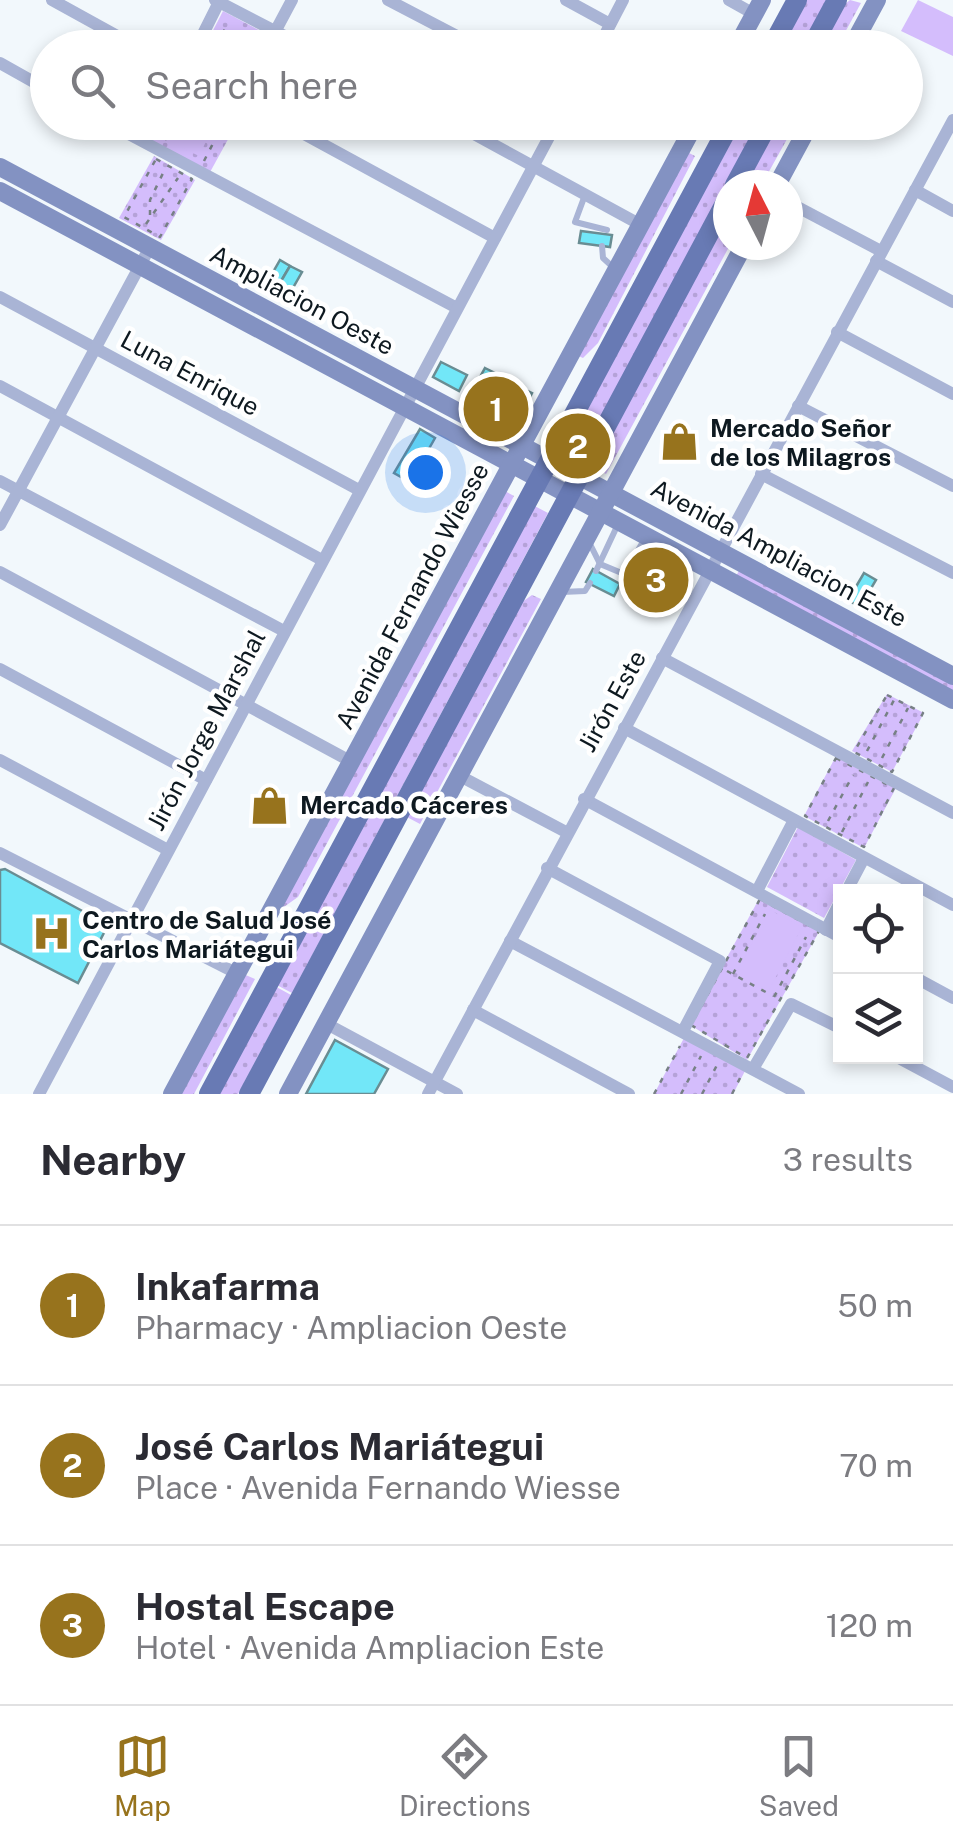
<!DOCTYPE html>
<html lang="en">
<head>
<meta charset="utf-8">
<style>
  :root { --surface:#fff; --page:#f2f2f3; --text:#2b2b33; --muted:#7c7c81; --line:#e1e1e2; --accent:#97731d }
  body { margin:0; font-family:"Public Sans",sans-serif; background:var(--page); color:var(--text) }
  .controls { position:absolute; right:30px; bottom:30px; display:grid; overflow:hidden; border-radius:0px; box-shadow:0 5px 15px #0003 }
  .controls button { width:90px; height:90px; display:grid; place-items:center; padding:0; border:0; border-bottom:2px solid var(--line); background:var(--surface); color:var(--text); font:50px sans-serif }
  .compass { position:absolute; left:713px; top:170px; width:90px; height:90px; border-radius:50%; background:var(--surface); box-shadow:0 5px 15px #0003; rotate:354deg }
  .you { position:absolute; left:425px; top:472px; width:35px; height:35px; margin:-25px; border:8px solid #fff; border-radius:50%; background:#1a73e8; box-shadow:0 0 0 15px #1a73e833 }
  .badge { display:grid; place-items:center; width:65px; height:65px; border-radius:50%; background:var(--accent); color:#fff; font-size:32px; font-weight:700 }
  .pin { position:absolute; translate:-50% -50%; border:5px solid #fff; box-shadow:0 2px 10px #0006 }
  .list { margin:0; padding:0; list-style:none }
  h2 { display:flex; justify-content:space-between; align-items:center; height:130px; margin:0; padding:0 40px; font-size:42px }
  h2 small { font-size:32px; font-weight:400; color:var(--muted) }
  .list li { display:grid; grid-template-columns:65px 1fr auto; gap:30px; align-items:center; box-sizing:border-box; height:160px; padding:0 40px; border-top:2px solid var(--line) }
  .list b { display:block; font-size:38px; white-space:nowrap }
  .list p { margin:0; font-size:32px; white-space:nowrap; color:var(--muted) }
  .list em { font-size:32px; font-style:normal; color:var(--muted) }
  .icon { flex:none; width:55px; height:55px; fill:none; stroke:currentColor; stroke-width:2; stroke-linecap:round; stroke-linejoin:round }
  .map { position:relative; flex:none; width:953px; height:1094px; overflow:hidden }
  .search { position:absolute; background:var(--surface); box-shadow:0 5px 15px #0003; left:30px; right:30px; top:30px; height:110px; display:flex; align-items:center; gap:25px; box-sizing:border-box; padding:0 35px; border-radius:55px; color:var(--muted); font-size:38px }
  .sheet { height:610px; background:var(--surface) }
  nav { display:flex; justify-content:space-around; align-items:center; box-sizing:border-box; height:140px; border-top:2px solid var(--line); background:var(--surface); font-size:28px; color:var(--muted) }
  nav a { display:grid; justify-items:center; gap:5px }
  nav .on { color:var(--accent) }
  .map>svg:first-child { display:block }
  .grass { fill:url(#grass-dots) }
  .garden { fill:#d4bdfc }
  .building { fill:#72e7f8; stroke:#698d93; stroke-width:2.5 }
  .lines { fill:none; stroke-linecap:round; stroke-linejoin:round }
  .path { stroke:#778085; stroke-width:2.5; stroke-dasharray:5 8; stroke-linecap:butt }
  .service { stroke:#a9b4d5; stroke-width:6 }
  .minor { stroke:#a9b4d5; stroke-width:12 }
  .secondary { stroke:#8392c2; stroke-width:18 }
  .primary { stroke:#687ab4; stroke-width:20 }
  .labels { text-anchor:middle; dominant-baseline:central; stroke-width:9; stroke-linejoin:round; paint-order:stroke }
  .street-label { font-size:25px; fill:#0e1920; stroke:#fff }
  .poi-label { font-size:25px; font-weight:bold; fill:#0e1920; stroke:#fff; text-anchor:start }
</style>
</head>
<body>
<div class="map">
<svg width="953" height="1094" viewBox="0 0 953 1094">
  <defs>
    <pattern id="grass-dots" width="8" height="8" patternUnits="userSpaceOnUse" patternTransform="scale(2.5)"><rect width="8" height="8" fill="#d4bdfc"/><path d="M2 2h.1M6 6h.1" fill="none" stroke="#b5a2d8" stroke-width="1.8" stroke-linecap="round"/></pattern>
  </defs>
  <rect width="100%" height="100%" fill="#f2f8fc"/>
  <g class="grass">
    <polygon points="804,0 827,0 802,47 778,48"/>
    <polygon points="850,0 861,3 837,47 817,48 839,9"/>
    <polygon points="223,11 274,38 274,47 204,48"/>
    <polygon points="162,123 237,123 209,174 151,144"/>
    <polygon points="737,123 762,123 574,468 552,459"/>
    <polygon points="776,123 796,123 762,184 747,176"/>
    <polygon points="683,150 695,156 598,343 583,358 576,355"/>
    <polygon points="154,156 195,180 161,240 119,218"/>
    <polygon points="728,210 730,245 606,474 590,466"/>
    <polygon points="501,489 514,496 298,897 281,909"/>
    <polygon points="527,502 548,513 292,993 271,982"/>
    <polygon points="740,568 953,683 953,694 736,577"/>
    <polygon points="532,595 541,599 420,824 405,816 518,605"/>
    <polygon points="887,694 924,713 892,772 852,751"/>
    <polygon points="836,756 896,788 864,848 804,816"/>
    <polygon points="798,827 856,860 824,918 767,887"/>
    <polygon points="760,897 820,930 747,1060 690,1025"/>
    <polygon points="241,973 255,979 194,1094 178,1094"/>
    <polygon points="271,984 291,995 238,1094 212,1094"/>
    <polygon points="684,1038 745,1071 733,1094 654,1094"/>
  </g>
  <g class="garden">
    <polygon points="918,0 953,17 953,56 901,31"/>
    <polygon points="182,123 215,123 199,156 172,143"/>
    <polygon points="770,910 802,927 769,990 736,973"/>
  </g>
  <g class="building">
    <polygon points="581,231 612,235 610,247 579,243"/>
    <polygon points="280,260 290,266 274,293 264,288"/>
    <polygon points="290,266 302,272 286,300 274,293"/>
    <polygon points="441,362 467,375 459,391 433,377"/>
    <polygon points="485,368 495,373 478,404 468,399"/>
    <polygon points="502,378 515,385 499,415 486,408"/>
    <polygon points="515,385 532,393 519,419 510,421 499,415"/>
    <polygon points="420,429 435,438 410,482 394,473"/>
    <polygon points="593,569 620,584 614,596 586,582"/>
    <polygon points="864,573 876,580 860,607 848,600"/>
    <polygon points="5,869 108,925 78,983 0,943 0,870"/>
    <polygon points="335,1040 388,1069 374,1094 306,1094"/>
  </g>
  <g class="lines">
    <g class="path">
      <polyline points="223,30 250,48"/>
      <polyline points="165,140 173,122"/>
      <polygon points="156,159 192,179 160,237 124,217"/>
      <polyline points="204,161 224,122"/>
      <polyline points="150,215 150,200 166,167"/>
      <polyline points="146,224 178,178"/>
      <polygon points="887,695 923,713 892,772 854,752"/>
      <polyline points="867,751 894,700"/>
      <polygon points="836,758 894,788 864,847 805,816"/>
      <polyline points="882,758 908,708"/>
      <polyline points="828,821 853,775"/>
      <polyline points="842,832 868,782"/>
      <polygon points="760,899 819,931 747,1058 691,1025"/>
      <polyline points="727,971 773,996"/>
      <polyline points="733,974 765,914"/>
      <polyline points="774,997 806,937"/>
      <polyline points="654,1094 680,1046"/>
      <polyline points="681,1094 701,1056"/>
      <polyline points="702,1094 717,1065"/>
      <polyline points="732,1094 740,1078"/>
    </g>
    <g class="service">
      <polyline points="585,195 575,222 607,230"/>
      <polyline points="602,246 603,258 615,269"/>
      <polyline points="588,540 600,564 624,574 644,540"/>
      <polyline points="596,571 619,522"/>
      <polyline points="562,592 585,591 590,583"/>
    </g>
    <g class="minor">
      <polyline points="52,0 139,48"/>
      <polyline points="215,0 308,48"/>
      <polyline points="388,0 480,48"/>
      <polyline points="566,0 610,24"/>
      <polyline points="729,0 754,14"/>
      <polyline points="276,30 292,0"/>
      <polyline points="196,48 219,2"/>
      <polyline points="598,48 623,0"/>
      <polyline points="0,63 48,90"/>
      <polyline points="106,122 457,308"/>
      <polyline points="282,122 495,238"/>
      <polyline points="452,122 641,225"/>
      <polyline points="915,190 953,211"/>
      <polyline points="788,202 881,251"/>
      <polyline points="876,261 953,302"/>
      <polyline points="0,297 359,490"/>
      <polyline points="837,332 953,394"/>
      <polyline points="0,386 322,560"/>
      <polyline points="798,406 953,486"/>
      <polyline points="761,474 953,573"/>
      <polyline points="0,481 284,631"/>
      <polyline points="0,525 150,247"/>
      <polyline points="0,572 352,762"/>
      <polyline points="662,658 953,813"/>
      <polyline points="0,669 206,780"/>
      <polyline points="624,728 953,905"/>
      <polyline points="0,760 168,850"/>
      <polyline points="458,775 566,832"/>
      <polyline points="584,799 840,937"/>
      <polyline points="0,853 236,973"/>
      <polyline points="547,868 720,961 683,1031"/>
      <polyline points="757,891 794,820"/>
      <polyline points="846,892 864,858"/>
      <polyline points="826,930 840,902"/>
      <polyline points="510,941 799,1094"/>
      <polyline points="916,978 953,998"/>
      <polyline points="473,1010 629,1094"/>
      <polyline points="325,1023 457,1094"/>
      <polyline points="895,1056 953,1087"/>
      <polyline points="753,1069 791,1004 840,1028"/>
      <polyline points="39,1094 557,122"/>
      <polyline points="428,1094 953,120"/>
    </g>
    <g class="secondary">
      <polyline points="736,48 762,0"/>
      <polyline points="851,48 877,0"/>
      <polyline points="0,167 953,676"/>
      <polyline points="777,185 811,122"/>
      <polyline points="0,191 953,700"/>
      <polyline points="172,1094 696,122"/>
      <polyline points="288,1094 744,245"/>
    </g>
    <g class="primary">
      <polyline points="771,48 797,0"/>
      <polyline points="811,48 837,0"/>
      <polyline points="735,185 769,122"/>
      <polyline points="209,1094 731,122"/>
      <polyline points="249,1094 728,198"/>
    </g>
  </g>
  <defs>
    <symbol id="shop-bare" viewBox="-9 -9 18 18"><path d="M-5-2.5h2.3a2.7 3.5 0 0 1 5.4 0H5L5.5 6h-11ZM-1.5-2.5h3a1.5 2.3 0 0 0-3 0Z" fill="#97731d" stroke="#fff" stroke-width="2.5" paint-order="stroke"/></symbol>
    <symbol id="hospital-bare" viewBox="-9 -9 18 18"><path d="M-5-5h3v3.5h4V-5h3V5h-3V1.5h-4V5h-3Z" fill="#97731d" stroke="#fff" stroke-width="2.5" paint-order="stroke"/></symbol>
  </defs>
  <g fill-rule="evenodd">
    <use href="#shop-bare" x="652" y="414" width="55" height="55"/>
    <use href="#shop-bare" x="242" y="778" width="55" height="55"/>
    <use href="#hospital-bare" x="24" y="906" width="55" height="55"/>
  </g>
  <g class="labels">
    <g class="street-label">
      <text transform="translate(302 300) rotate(28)">Ampliacion Oeste</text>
      <text transform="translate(190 373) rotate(28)">Luna Enrique</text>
      <text transform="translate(779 553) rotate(28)">Avenida Ampliacion Este</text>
      <text transform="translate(412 596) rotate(-62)">Avenida Fernando Wiesse</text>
      <text transform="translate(612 701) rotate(-61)">Jirón Este</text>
      <text transform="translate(206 730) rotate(-62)">Jirón Jorge Marshal</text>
    </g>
    <g class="poi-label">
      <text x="710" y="428">Mercado Señor<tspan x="710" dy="29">de los Milagros</tspan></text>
      <text x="300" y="805">Mercado Cáceres</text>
      <text x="82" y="920">Centro de Salud José<tspan x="82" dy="29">Carlos Mariátegui</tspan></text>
    </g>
  </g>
</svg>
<div class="controls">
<button><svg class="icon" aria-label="locate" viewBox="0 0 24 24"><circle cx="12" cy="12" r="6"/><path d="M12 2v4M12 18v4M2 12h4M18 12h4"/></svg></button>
<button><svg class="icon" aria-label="layers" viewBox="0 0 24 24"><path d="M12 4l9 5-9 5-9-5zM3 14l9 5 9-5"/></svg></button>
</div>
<svg class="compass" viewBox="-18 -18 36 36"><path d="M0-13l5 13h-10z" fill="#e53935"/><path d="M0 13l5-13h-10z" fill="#7c7c81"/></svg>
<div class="you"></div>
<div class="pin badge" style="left:496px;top:409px">1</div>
<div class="pin badge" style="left:578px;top:446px">2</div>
<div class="pin badge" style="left:656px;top:580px">3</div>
<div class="search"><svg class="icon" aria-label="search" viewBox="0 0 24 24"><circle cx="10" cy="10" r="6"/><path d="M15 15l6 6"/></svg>Search here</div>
</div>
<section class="sheet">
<h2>Nearby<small>3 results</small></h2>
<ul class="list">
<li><span class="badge">1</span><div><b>Inkafarma</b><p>Pharmacy · Ampliacion Oeste</p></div><em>50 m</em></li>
<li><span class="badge">2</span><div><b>José Carlos Mariátegui</b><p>Place · Avenida Fernando Wiesse</p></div><em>70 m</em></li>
<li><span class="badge">3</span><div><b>Hostal Escape</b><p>Hotel · Avenida Ampliacion Este</p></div><em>120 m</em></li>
</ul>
</section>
<nav>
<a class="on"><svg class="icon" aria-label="map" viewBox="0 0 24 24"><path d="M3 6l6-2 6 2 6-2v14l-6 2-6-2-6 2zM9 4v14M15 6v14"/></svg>Map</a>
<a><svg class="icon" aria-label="directions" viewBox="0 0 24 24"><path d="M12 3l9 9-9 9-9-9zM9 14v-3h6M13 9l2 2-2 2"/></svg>Directions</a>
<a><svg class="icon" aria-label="saved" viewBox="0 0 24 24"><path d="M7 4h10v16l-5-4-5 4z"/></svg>Saved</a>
</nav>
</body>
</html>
